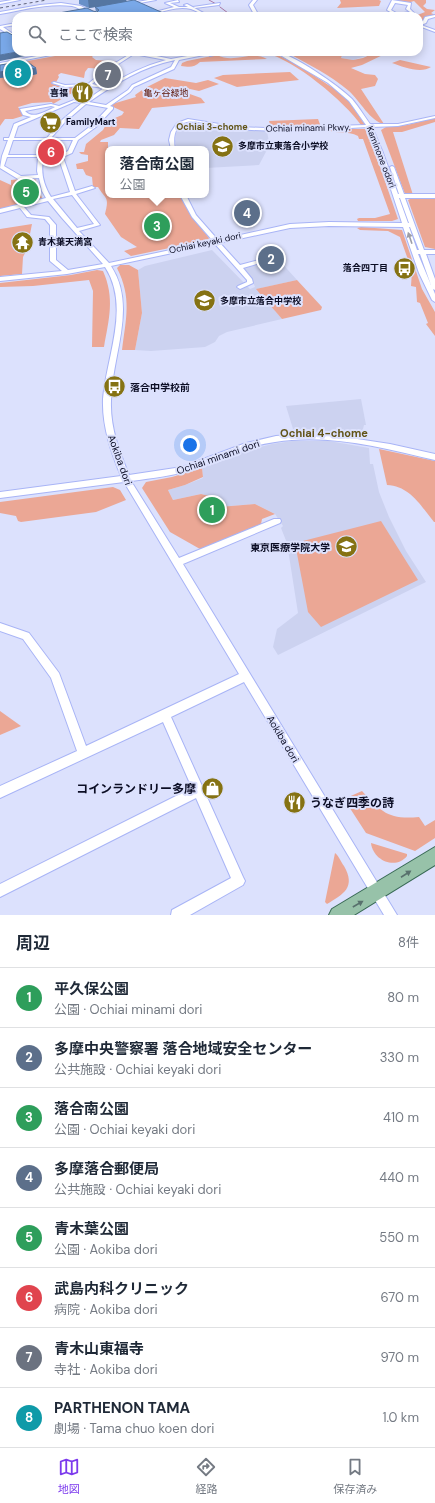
<!DOCTYPE html>
<html lang="ja">
<head>
<meta charset="utf-8">
<style>
  :root { --surface:#fff; --page:#f2f2f3; --text:#1f2937; --muted:#747a83; --line:#e0e1e3; --accent:#7c3aed }
  body { margin:0; font-family:"DM Sans","Noto Sans JP",sans-serif; background:var(--page); color:var(--text) }
  .you { position:absolute; left:190px; top:445px; width:14px; height:14px; margin:-10px; border:3px solid #fff; border-radius:50%; background:#1a73e8; box-shadow:0 0 0 6px #1a73e833 }
  .badge { display:grid; place-items:center; width:26px; height:26px; border-radius:50%; background:var(--accent); color:#fff; font-size:13px; font-weight:700 }
  .pin { position:absolute; translate:-50% -50%; border:2px solid #fff; box-shadow:0 1px 4px #0006 }
  .popup { position:absolute; left:105px; top:146px; width:104px; height:52px; box-sizing:border-box; display:grid; place-content:center; border-radius:8px; background:var(--surface); filter:drop-shadow(0 1px 3px #0005); font-size:13px; white-space:nowrap; color:var(--muted) }
  .popup b { font-size:15px; color:var(--text) }
  .popup::after { content:''; position:absolute; left:50%; top:100%; margin-left:-8px; border:8px solid transparent; border-top-color:var(--surface) }
  .list { margin:0; padding:0; list-style:none }
  h2 { display:flex; justify-content:space-between; align-items:center; height:52px; margin:0; padding:0 16px; font-size:17px }
  h2 small { font-size:13px; font-weight:400; color:var(--muted) }
  .list li { display:grid; grid-template-columns:26px 1fr auto; gap:12px; align-items:center; box-sizing:border-box; height:60px; padding:0 16px; border-top:1px solid var(--line) }
  .list b { display:block; font-size:15px; white-space:nowrap }
  .list p { margin:0; font-size:13px; white-space:nowrap; color:var(--muted) }
  .list em { font-size:13px; font-style:normal; color:var(--muted) }
  .icon { flex:none; width:22px; height:22px; fill:none; stroke:currentColor; stroke-width:2; stroke-linecap:round; stroke-linejoin:round }
  .map { position:relative; flex:none; width:435px; height:915px; overflow:hidden }
  .search { position:absolute; background:var(--surface); box-shadow:0 2px 10px #0003; left:12px; right:12px; top:12px; height:44px; display:flex; align-items:center; gap:10px; box-sizing:border-box; padding:0 14px; border-radius:12px; color:var(--muted); font-size:15px }
  .sheet { height:532px; background:var(--surface) }
  nav { display:flex; justify-content:space-around; align-items:center; box-sizing:border-box; height:56px; border-top:1px solid var(--line); background:var(--surface); font-size:11px; color:var(--muted) }
  nav a { display:grid; justify-items:center; gap:2px }
  nav .on { color:var(--accent) }
  .map>svg:first-child { display:block }
  .built { fill:#ccd2f0 }
  .green { fill:#eba795 }
  .lines { fill:none; stroke-linecap:round; stroke-linejoin:round }
  .stream { stroke:#ab7aa6; stroke-width:1 }
  .minor-casing { stroke:#a8b4f6; stroke-width:2 }
  .major-casing { stroke:#386955; stroke-width:2 }
  .minor { fill:#fff; fill-rule:evenodd }
  .major { fill:#97c2a9; fill-rule:evenodd }
  .rail { stroke:#5d6079; stroke-width:1; stroke-dasharray:3 3; stroke-linecap:butt }
  .wall { fill:#6890c8 }
  .shaded-wall { fill:#5576a2 }
  .building { fill:#79a8e8; stroke:#5576a2 }
  .oneway { fill:#9d9ea7 }
  .oneway2 { fill:#58716d }
  .labels { text-anchor:middle; dominant-baseline:central; stroke-width:4; stroke-linejoin:round; paint-order:stroke }
  .far-poi-label { font-size:9px; font-weight:bold; fill:#0b0d24; stroke:#dce1fd; text-anchor:start }
  .far-park-label { font-size:9px; fill:#5a1100; stroke:#dce1fd }
  .far-neighbourhood-label { font-size:9px; font-weight:bold; fill:#625418; stroke:#dce1fd }
  .far-street-label { font-size:9px; fill:#0b0d24; stroke:#dce1fd }
  .poi-label { font-size:10px; font-weight:bold; fill:#0b0d24; stroke:#dce1fd; text-anchor:start }
  .street-label { font-size:10px; fill:#0b0d24; stroke:#dce1fd }
  .neighbourhood-label { font-size:11px; font-weight:bold; fill:#625418; stroke:#dce1fd }
  .near-poi-label { font-size:12px; font-weight:bold; fill:#0b0d24; stroke:#dce1fd; text-anchor:end }
</style>
</head>
<body>
<div class="map">
<svg width="435" height="915" viewBox="0 0 435 915">
  <rect width="100%" height="100%" fill="#dce1fd"/>
  <g class="built">
    <polygon points="338,52 378,52 353,60 341,58 343,53"/>
    <polygon points="186,122 239,129 267,131 269,142 268,148 259,165 206,168 206,149 177,149 175,141 176,133"/>
    <polygon points="212,250 250,289 255,287 252,279 244,269 244,267 278,259 297,280 257,289 282,319 227,332 219,336 215,342 205,347 151,351 135,350 142,313 138,270 145,266"/>
    <polygon points="361,399 366,425 364,425 361,437 323,432 301,431 293,429 286,406"/>
    <polygon points="292,441 329,441 369,448 370,464 373,464 379,492 389,517 406,551 426,582 278,655 273,647 277,629 298,613 287,543 281,528 283,526 275,514 255,504 219,507 213,497 201,494 173,500 168,490 185,485 203,478 202,468 240,452 272,444"/>
  </g>
  <g class="green">
    <polygon points="340,0 379,0 381,1 379,6 337,8 341,3"/>
    <polygon points="396,0 426,0 426,3 423,6 427,9 435,10 431,13 435,15 425,17 424,21 419,23 419,16 415,16 425,12 414,1 407,3"/>
    <polygon points="77,52 96,52 92,57 96,60 119,62 106,69 88,68 85,72 84,78 61,73 58,75 59,77 55,84 63,86 86,85 53,104 52,102 32,103 18,107 23,114 26,115 13,119 5,119 0,126 0,66"/>
    <path d="M232,52H272L298,65L339,92L348,100L365,125H361C345,102 294,59 265,53C254,51 240,55 228,56L225,53Z"/>
    <path d="M286,52H338L343,53L341,58L353,60L363,58L376,52H389L362,65L351,68L365,74L375,75L378,79L375,86L361,89L384,124C370,121 360,101 349,91C330,75 308,64 286,52Z"/>
    <path d="M217,55C234,64 252,50 267,59L200,62C194,68 189,67 181,66L182,63L187,61Z"/>
    <path d="M400,60L431,67C421,74 403,67 392,63Z"/>
    <polygon points="290,72 299,80 237,87 214,78 223,75"/>
    <path d="M165,78L196,83L208,80L219,84L199,91L190,89L186,91L187,93L201,98L205,103L152,108L139,129L120,128L114,135L101,140L100,142H108V195H181L191,216L209,238L208,240L131,256L124,251L137,247L121,237L105,214C110,196 105,199 98,187H93L92,177L86,175L83,169H77L76,164L88,161V155L81,154L79,152H84L86,144L103,130L108,121L122,115L124,112L109,105L136,97L135,95L145,88Z"/>
    <polygon points="435,118 435,122 402,132 393,132 413,195 405,194 381,130 386,127 407,125"/>
    <polygon points="318,119 321,127 271,128 269,121"/>
    <path d="M327,129H367L398,219L392,221H358L357,219L359,218H375L390,214L363,139H359L358,136C348,130 334,135 327,129Z"/>
    <polygon points="32,178 35,178 42,198 27,203 16,204 16,206 0,210 0,180 11,185 11,180"/>
    <polygon points="412,198 435,198 435,249 425,247 408,200"/>
    <polygon points="32,224 27,249 23,257 22,274 0,276 0,229"/>
    <polygon points="361,227 402,230 422,289 435,312 435,336 426,324 428,323 420,303 417,302 416,287 411,286 412,271 400,237 388,231 360,230 357,228"/>
    <path d="M120,265H129L138,270L142,313L135,350H122C126,318 132,298 117,268Z"/>
    <path d="M97,270L103,271C115,298 109,319 104,347H92L93,291L89,280L33,286L0,287V283L71,275Z"/>
    <polygon points="297,280 322,307 321,310 282,319 256,289"/>
    <path d="M379,449L435,461V522H434C421,506 410,486 387,485Z"/>
    <polygon points="202,468 203,477 185,485 168,490 173,500 201,494 213,497 219,507 255,504 275,514 262,519 261,524 200,549 170,532 142,488 146,482 172,477"/>
    <polygon points="113,487 120,490 126,500 96,512 21,522 18,521 16,516 0,513 0,502"/>
    <polygon points="381,521 418,580 321,627 308,612 295,543"/>
    <polygon points="0,711 21,726 0,735"/>
    <path d="M362,791C381,812 389,820 419,817L425,826L435,820V838L415,851L366,833L344,799Z"/>
    <path d="M371,843L407,854V856C396,870 373,861 371,843Z"/>
    <path d="M335,853C339,856 341,862 344,866C356,887 344,894 327,904L325,902Z"/>
  </g>
  <g class="lines">
    <g class="stream">
      <polyline points="209,0 218,5"/>
      <polyline points="220,7 232,16"/>
    </g>
    <defs>
      <g id="minor">
        <polygon points="12,0 20,0 0,4 0,2"/>
        <polygon points="148,0 156,0 129,5 127,4"/>
        <path d="M178,0L179,2L170,3L179,7H188L184,5L187,4L209,16C202,16 198,11 191,9C180,6 168,10 157,13L155,12L174,7L165,3Z"/>
        <polygon points="253,0 257,0 253,5 259,16 255,16 249,5"/>
        <path d="M392,0L411,3L410,9L414,13C403,17 397,17 387,10ZM395,3L408,5L406,9L410,12L398,14L391,10Z"/>
        <path d="M61,3L81,6L98,16C89,16 81,8 72,6C48,3 23,10 0,14V12L40,5Z"/>
        <polygon points="220,3 219,5 195,8 193,7"/>
        <polygon points="435,15 435,17 428,19 426,23 421,25 435,30 435,32 419,26 419,23 423,21 425,17"/>
        <polygon points="16,23 16,25 3,27 16,36 16,39 0,29 0,26"/>
        <polygon points="58,52 66,52 0,65 0,63"/>
        <path d="M124,52H137L171,59L209,52H227L210,56L209,54L179,60L174,69L134,87L130,92L110,106L113,107V109L96,127L78,140L72,153L63,157L75,191L92,186L95,188L76,194L100,225L79,231L109,263L213,241L192,217L180,195H186L196,215L218,240L290,224L329,222L402,223L379,153L368,127C325,129 281,133 239,129C228,128 196,120 187,122C174,125 173,138 175,149H171L169,140L171,132L177,123L188,119L238,127L265,128L366,125L349,101L328,83L275,52C291,52 340,87 352,99C359,107 364,116 370,124H398L435,116V118L398,126L372,127L383,153L398,194H399L390,167L392,166L394,167L404,194H435V198H405L424,250H435V254H426L435,279V290L433,289L435,294V302L432,300L419,273L403,227L329,226L290,228L220,243L240,265L267,258L270,260L243,268L252,279L253,283L240,289L237,287L238,286L247,282V280L215,244L111,266C138,307 111,357 111,401C110,427 119,451 129,475L182,467L246,443L276,436L299,434L344,437L390,444L435,454V460C383,448 328,433 275,442C262,444 249,447 237,452C222,457 209,464 194,469C174,476 153,478 131,481L179,558L274,519H280L281,521L280,523L183,564L397,915H384L244,682L171,717L243,877L245,881L243,885L190,915H171L172,910L231,878L196,798L0,897V884L192,788L163,722L0,798V786L77,751L51,678L23,639L0,631V623L29,633L59,673L86,746L239,674L124,482L0,498V492L121,476C111,452 102,426 103,399C106,357 131,307 105,267L67,274L0,281V277L62,271L50,261V225L45,219L27,217L20,208L0,213V209L46,198L42,191L39,178L18,179L0,168L2,156L8,140H4V138H9L14,124L31,117L23,115L20,109L51,104L59,106L74,100L85,101L104,88L89,86L65,87L52,83L54,82L65,85L88,84L107,68L130,54ZM134,54L166,60C144,66 126,75 107,87L92,84L109,70ZM175,60L171,67L132,85L128,90L106,105L89,102C116,83 142,67 175,60ZM74,102L82,103L62,120L47,138H14L18,126ZM86,104L108,108L92,125L75,138H51L65,122ZM51,106L55,107C46,111 33,120 25,111ZM13,140H45L39,155H8ZM50,140H73L68,151L58,156L70,192L51,197C39,177 40,161 50,140ZM7,157H38L37,171L38,175L21,176L4,166ZM72,195L94,224L77,228L53,199ZM399,198H400L409,223H408ZM48,201L62,218L103,264L68,270L56,260V225L49,217L31,215L24,207ZM409,227H410L419,250H417ZM418,254H420L431,285Z"/>
      </g>
      <polygon id="major" points="435,847 435,865 354,915 329,915 332,909"/>
    </defs>
    <use href="#minor" class="minor-casing"/>
    <use href="#major" class="major-casing"/>
    <use href="#minor" class="minor"/>
    <use href="#major" class="major"/>
    <polyline class="rail" points="0,8 47,0"/>
  </g>
  <g class="wall">
    <polygon points="79,0 126,0 127,2 170,16 93,11 96,12 95,7 89,8 79,4"/>
    <polygon points="12,21 16,21 16,29 14,27"/>
    <polygon points="0,65 36,68 37,74 10,80 6,77 0,78"/>
  </g>
  <g class="shaded-wall">
    <polygon points="88,0 126,0 127,2 89,8"/>
    <polygon points="17,52 33,52 30,54 30,55 0,61 0,55"/>
    <polygon points="36,68 37,74 10,80 9,73"/>
    <polygon points="5,71 6,77 0,78 0,72"/>
  </g>
  <g class="building">
    <polygon points="134,0 170,16 42,16 87,8 93,11 97,12 99,10 95,7"/>
    <polygon points="7,32 16,37 16,52 17,52 0,55 0,33"/>
    <polygon points="26,61 36,68 9,73 5,71 0,72 0,65"/>
  </g>
  <defs><path id="oneway-solid" d="M-6-.8H1V-3.2L6.5 0L1 3.2V.8H-6Z"/></defs>
  <use class="oneway" href="#oneway-solid" transform="translate(410 238) rotate(-109)"/>
  <g class="oneway2">
    <use href="#oneway-solid" transform="translate(406 874) rotate(-33)"/>
    <use href="#oneway-solid" transform="translate(358 904) rotate(-30)"/>
  </g>
  <defs>
    <symbol id="restaurant-disc" viewBox="-11 -11 22 22"><circle r="9.5" fill="#857213" stroke="#dce1fd"/><path d="M-5-6h1v4h1v-4h1v4h1v-4h1v5L-1.5 .5V6h-2V.5L-5-1ZM5-6V6H3V1.5H1.5Q1.5-4 5-6Z" fill="#fff"/></symbol>
    <symbol id="supermarket-disc" viewBox="-11 -11 22 22"><circle r="9.5" fill="#857213" stroke="#dce1fd"/><path d="M-6-5.5h2.5l.6 2H6L4.5 2H-2.5L-4.4-4H-6ZM-1.5 3.2a1.3 1.3 0 1 0 .1 0ZM3 3.2a1.3 1.3 0 1 0 .1 0Z" fill="#fff"/></symbol>
    <symbol id="school-disc" viewBox="-11 -11 22 22"><circle r="9.5" fill="#857213" stroke="#dce1fd"/><path d="M0-5L7-2L0 1L-7-2ZM-4 1L0 2.5L4 1V4Q0 6-4 4Z" fill="#fff"/></symbol>
    <symbol id="temple-disc" viewBox="-11 -11 22 22"><circle r="9.5" fill="#857213" stroke="#dce1fd"/><path d="M0-6L5-2H3V0L6.5 2.5H4V6H1.5V3h-3V6H-4V2.5H-6.5L-3 0V-2H-5Z" fill="#fff"/></symbol>
    <symbol id="bus-disc" viewBox="-11 -11 22 22"><circle r="9.5" fill="#857213" stroke="#dce1fd"/><path d="M-5-6H5V4H4V6H2V4H-2V6H-4V4H-5ZM-3.5-4V0h7V-4ZM-3.5 1.2v1.5H-2V1.2ZM2 1.2v1.5H3.5V1.2Z" fill="#fff"/></symbol>
    <symbol id="university-disc" viewBox="-11 -11 22 22"><circle r="9.5" fill="#857213" stroke="#dce1fd"/><path d="M0-5L7-2L0 1L-7-2ZM-4 1L0 2.5L4 1V4Q0 6-4 4Z" fill="#fff"/></symbol>
    <symbol id="shop-disc" viewBox="-11 -11 22 22"><circle r="9.5" fill="#857213" stroke="#dce1fd"/><path d="M-5-2.5h2.3a2.7 3.5 0 0 1 5.4 0H5L5.5 6h-11ZM-1.5-2.5h3a1.5 2.3 0 0 0-3 0Z" fill="#fff"/></symbol>
  </defs>
  <g fill-rule="evenodd">
    <use href="#restaurant-disc" x="70" y="80" width="25" height="25"/>
    <use href="#supermarket-disc" x="38" y="110" width="25" height="25"/>
    <use href="#school-disc" x="210" y="134" width="25" height="25"/>
    <use href="#temple-disc" x="10" y="230" width="25" height="25"/>
    <use href="#bus-disc" x="392" y="256" width="25" height="25"/>
    <use href="#school-disc" x="192" y="288" width="25" height="25"/>
    <use href="#bus-disc" x="102" y="374" width="25" height="25"/>
    <use href="#university-disc" x="334" y="534" width="25" height="25"/>
    <use href="#shop-disc" x="200" y="776" width="25" height="25"/>
    <use href="#restaurant-disc" x="282" y="790" width="25" height="25"/>
  </g>
  <g class="labels">
    <g class="far-poi-label">
      <text x="68" y="93" text-anchor="end">喜福</text>
      <text x="66" y="122">FamilyMart</text>
      <text x="238" y="146">多摩市立東落合小学校</text>
      <text x="38" y="242">青木葉天満宮</text>
      <text x="388" y="268" text-anchor="end">落合四丁目</text>
      <text x="220" y="301">多摩市立落合中学校</text>
    </g>
    <g class="far-park-label">
      <text x="166" y="93">亀ヶ谷緑地</text>
    </g>
    <g class="far-neighbourhood-label">
      <text x="212" y="127">Ochiai 3-chome</text>
    </g>
    <g class="far-street-label">
      <text transform="translate(308 128) rotate(-1)">Ochiai minami Pkwy.</text>
      <text transform="translate(381 157) rotate(69)">Kaminone odori</text>
      <text transform="translate(205 243) rotate(-12)">Ochiai keyaki dori</text>
    </g>
    <g class="poi-label">
      <text x="130" y="387">落合中学校前</text>
      <text x="330" y="547" text-anchor="end">東京医療学院大学</text>
    </g>
    <g class="street-label">
      <text transform="translate(218 457) rotate(-19)">Ochiai minami dori</text>
      <text transform="translate(120 460) rotate(70)">Aokiba dori</text>
      <text transform="translate(283 739) rotate(59)">Aokiba dori</text>
    </g>
    <g class="neighbourhood-label">
      <text x="324" y="433">Ochiai 4-chome</text>
    </g>
    <g class="near-poi-label">
      <text x="196" y="789">コインランドリー多摩</text>
      <text x="310" y="803" text-anchor="start">うなぎ四季の詩</text>
    </g>
  </g>
</svg>
<div class="you"></div>
<div class="pin badge" style="left:212px;top:510px;background:#2e9e5b">1</div>
<div class="pin badge" style="left:271px;top:259px;background:#5c6f8a">2</div>
<div class="pin badge" style="left:157px;top:226px;background:#2e9e5b">3</div>
<div class="popup"><b>落合南公園</b>公園</div>
<div class="pin badge" style="left:247px;top:213px;background:#5c6f8a">4</div>
<div class="pin badge" style="left:26px;top:192px;background:#2e9e5b">5</div>
<div class="pin badge" style="left:51px;top:152px;background:#e0444e">6</div>
<div class="pin badge" style="left:108px;top:75px;background:#6b7280">7</div>
<div class="pin badge" style="left:18px;top:73px;background:#0f9aa8">8</div>
<div class="search"><svg class="icon" aria-label="search" viewBox="0 0 24 24"><circle cx="10" cy="10" r="6"/><path d="M15 15l6 6"/></svg>ここで検索</div>
</div>
<section class="sheet">
<h2>周辺<small>8件</small></h2>
<ul class="list">
<li><span class="badge" style="background:#2e9e5b">1</span><div><b>平久保公園</b><p>公園 · Ochiai minami dori</p></div><em>80 m</em></li>
<li><span class="badge" style="background:#5c6f8a">2</span><div><b>多摩中央警察署 落合地域安全センター</b><p>公共施設 · Ochiai keyaki dori</p></div><em>330 m</em></li>
<li><span class="badge" style="background:#2e9e5b">3</span><div><b>落合南公園</b><p>公園 · Ochiai keyaki dori</p></div><em>410 m</em></li>
<li><span class="badge" style="background:#5c6f8a">4</span><div><b>多摩落合郵便局</b><p>公共施設 · Ochiai keyaki dori</p></div><em>440 m</em></li>
<li><span class="badge" style="background:#2e9e5b">5</span><div><b>青木葉公園</b><p>公園 · Aokiba dori</p></div><em>550 m</em></li>
<li><span class="badge" style="background:#e0444e">6</span><div><b>武島内科クリニック</b><p>病院 · Aokiba dori</p></div><em>670 m</em></li>
<li><span class="badge" style="background:#6b7280">7</span><div><b>青木山東福寺</b><p>寺社 · Aokiba dori</p></div><em>970 m</em></li>
<li><span class="badge" style="background:#0f9aa8">8</span><div><b>PARTHENON TAMA</b><p>劇場 · Tama chuo koen dori</p></div><em>1.0 km</em></li>
</ul>
</section>
<nav>
<a class="on"><svg class="icon" aria-label="map" viewBox="0 0 24 24"><path d="M3 6l6-2 6 2 6-2v14l-6 2-6-2-6 2zM9 4v14M15 6v14"/></svg>地図</a>
<a><svg class="icon" aria-label="directions" viewBox="0 0 24 24"><path d="M12 3l9 9-9 9-9-9zM9 14v-3h6M13 9l2 2-2 2"/></svg>経路</a>
<a><svg class="icon" aria-label="saved" viewBox="0 0 24 24"><path d="M7 4h10v16l-5-4-5 4z"/></svg>保存済み</a>
</nav>
</body>
</html>
